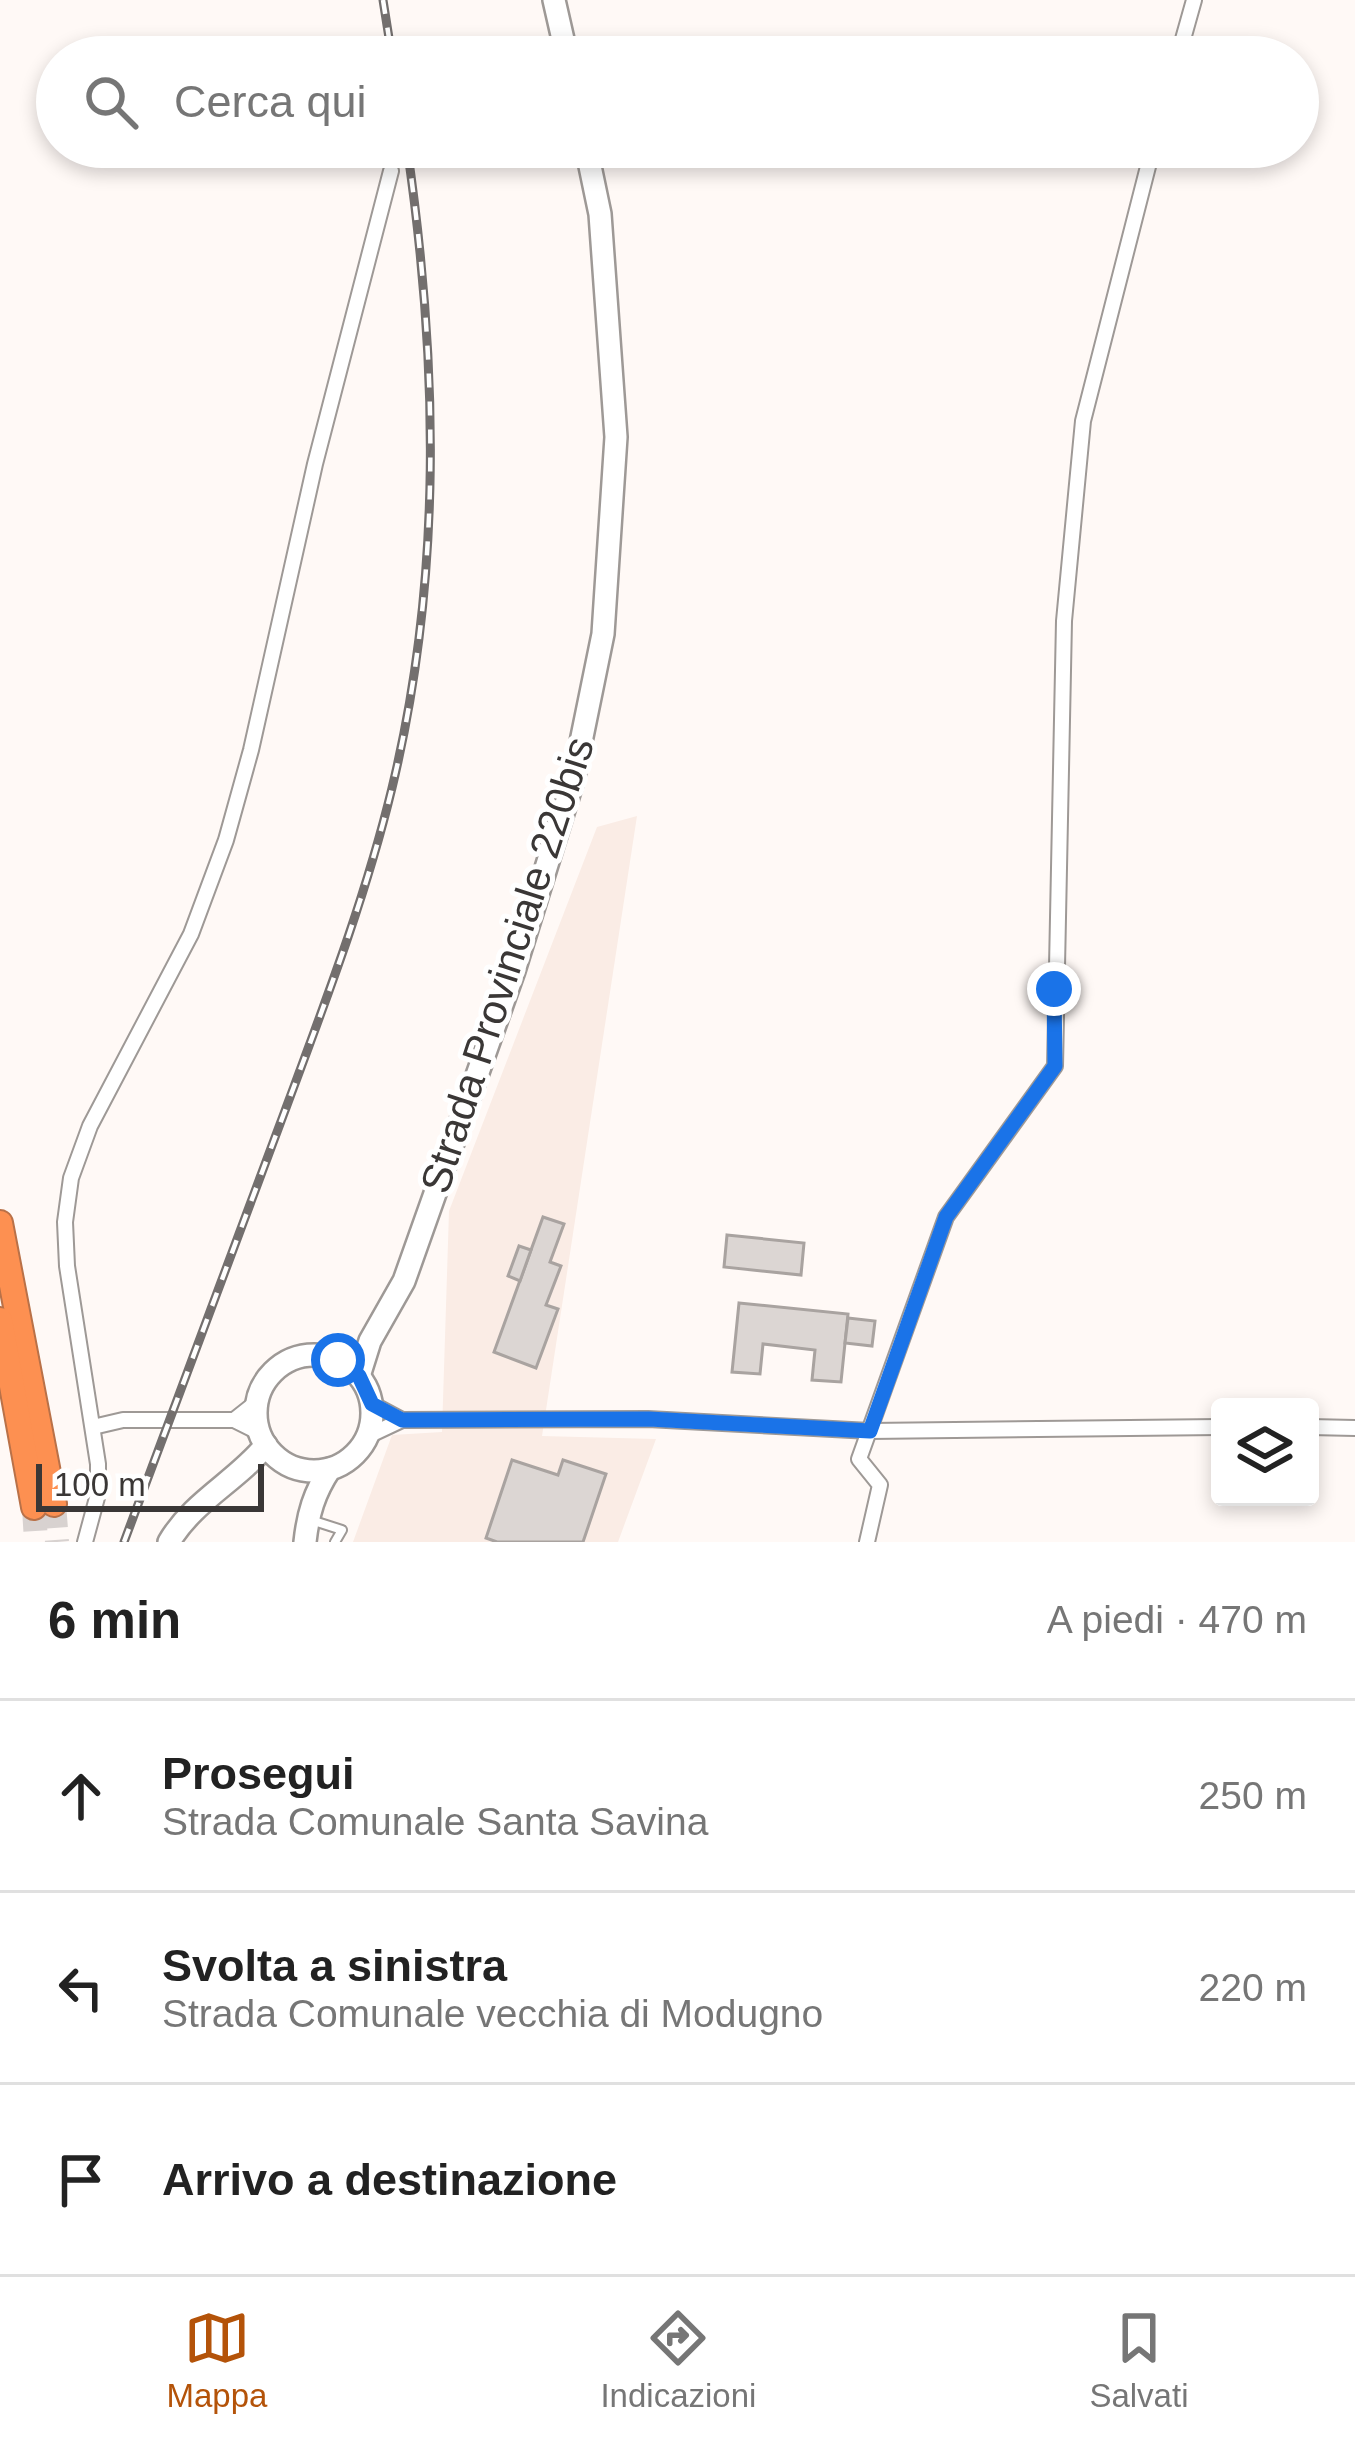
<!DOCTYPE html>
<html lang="it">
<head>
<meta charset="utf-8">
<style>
  :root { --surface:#fff; --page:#f2f2f2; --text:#222; --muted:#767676; --line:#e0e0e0; --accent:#b45309 }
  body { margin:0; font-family:Helvetica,sans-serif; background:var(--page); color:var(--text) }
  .controls { position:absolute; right:36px; bottom:36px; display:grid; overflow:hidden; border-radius:12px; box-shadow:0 6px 18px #0003 }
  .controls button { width:108px; height:108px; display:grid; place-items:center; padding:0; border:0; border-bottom:3px solid var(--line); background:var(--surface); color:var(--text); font:60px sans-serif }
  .scale { position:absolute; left:36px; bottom:30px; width:228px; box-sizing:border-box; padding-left:12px; border:6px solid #3a3736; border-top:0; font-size:33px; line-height:42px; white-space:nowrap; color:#3a3736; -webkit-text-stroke:9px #fff; paint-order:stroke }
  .stop { position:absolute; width:36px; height:36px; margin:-27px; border:9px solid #1a73e8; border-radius:50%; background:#fff }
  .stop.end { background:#1a73e8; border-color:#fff; box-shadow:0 3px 12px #0008 }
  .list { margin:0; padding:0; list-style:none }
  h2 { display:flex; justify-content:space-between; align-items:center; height:156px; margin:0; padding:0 48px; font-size:51px }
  h2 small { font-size:39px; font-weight:400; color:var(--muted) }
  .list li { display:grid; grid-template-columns:78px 1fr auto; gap:36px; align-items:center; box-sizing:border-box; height:192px; padding:0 48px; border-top:3px solid var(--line) }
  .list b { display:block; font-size:45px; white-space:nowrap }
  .list p { margin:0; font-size:39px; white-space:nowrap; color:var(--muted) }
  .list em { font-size:39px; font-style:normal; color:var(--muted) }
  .icon { flex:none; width:66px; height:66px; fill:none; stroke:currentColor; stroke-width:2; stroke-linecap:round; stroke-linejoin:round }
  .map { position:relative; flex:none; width:1355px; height:1542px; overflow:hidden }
  .search { position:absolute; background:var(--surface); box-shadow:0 6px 18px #0003; left:36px; right:36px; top:36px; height:132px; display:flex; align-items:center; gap:30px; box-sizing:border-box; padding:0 42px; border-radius:66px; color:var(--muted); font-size:45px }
  .sheet { height:732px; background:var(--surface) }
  nav { display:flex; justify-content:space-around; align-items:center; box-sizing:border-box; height:168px; border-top:3px solid var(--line); background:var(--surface); font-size:33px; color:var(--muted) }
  nav a { display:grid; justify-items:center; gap:6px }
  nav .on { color:var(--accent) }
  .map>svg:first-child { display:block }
  .built { fill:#faece5 }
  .building { fill:#dcd6d3; stroke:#a9a3a0; stroke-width:3 }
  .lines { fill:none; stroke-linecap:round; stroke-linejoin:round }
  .highway-tunnel { stroke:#d8d2d0; stroke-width:24; stroke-dasharray:24 12; stroke-linecap:butt }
  .lane-casing { stroke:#9e9996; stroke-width:12 }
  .street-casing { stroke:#9e9996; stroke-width:18 }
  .secondary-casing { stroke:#9e9996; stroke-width:26 }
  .highway-casing { stroke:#b97148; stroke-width:28 }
  .lane { stroke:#fff; stroke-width:8 }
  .street { stroke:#fff; stroke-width:14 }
  .secondary { stroke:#fff; stroke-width:21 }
  .highway { stroke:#fd9051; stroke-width:24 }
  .rail-casing { stroke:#736f6e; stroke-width:9 }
  .rail { stroke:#fff; stroke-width:4.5; stroke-dasharray:14; stroke-linecap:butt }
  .route { stroke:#1a73e8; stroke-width:15 }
  .labels { text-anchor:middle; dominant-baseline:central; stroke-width:10; stroke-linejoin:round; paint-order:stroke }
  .street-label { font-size:42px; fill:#3a3736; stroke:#fff }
</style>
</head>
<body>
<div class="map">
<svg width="1355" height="1542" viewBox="0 0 1355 1542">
  <rect width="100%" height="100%" fill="#fff9f6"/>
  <polygon class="built" points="637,816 542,1436 656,1439 618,1542 353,1542 392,1435 442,1432 449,1211 597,827"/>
  <g class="building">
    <polygon points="543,1217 564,1224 550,1262 561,1266 546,1305 558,1309 536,1368 494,1352"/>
    <polygon points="727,1235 804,1243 801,1275 724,1267"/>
    <polygon points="519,1246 531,1250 520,1281 508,1276"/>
    <polygon points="739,1303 848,1314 841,1382 812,1380 815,1350 763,1344 760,1374 732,1372"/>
    <polygon points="848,1318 875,1321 872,1346 845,1343"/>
    <polygon points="512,1460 558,1475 563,1460 606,1474 583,1542 497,1542 486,1538"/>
  </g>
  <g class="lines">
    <g class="highway-tunnel">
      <polyline points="54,1504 57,1542"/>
      <polyline points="34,1507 36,1542"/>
    </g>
    <defs>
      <polyline id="lane" points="314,1521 342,1530 335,1542"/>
      <g id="street">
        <polyline points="1178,57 1194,0"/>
        <polyline points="372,1404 402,1420"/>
        <polyline points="234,1420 258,1401"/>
        <polyline points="93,1427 123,1420 234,1420 260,1433"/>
        <polyline points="1310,1427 1355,1428"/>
        <polyline points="368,1436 402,1420 648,1419 870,1431 1220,1427"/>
        <polyline points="85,1542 98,1494 98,1464 67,1266 65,1222 71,1178 90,1126 191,934 226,840 251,750 315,464 391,171"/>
        <polyline points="867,1542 880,1485 859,1459 946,1217 1055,1066 1064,621 1083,421 1153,147"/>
      </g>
      <g id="secondary">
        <polyline points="554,0 567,57"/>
        <circle cx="314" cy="1413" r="58"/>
        <polyline points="359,1376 370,1341 404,1281 514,971 573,781 603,634 616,437 600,214 586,147"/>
        <path d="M169,1542C193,1501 237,1481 266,1445"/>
        <path d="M305,1542C308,1514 314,1493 330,1469"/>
      </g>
      <g id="highway">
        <polyline points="0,1223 54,1504"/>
        <polyline points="0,1320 34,1507"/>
      </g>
    </defs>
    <use href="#lane" class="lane-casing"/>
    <use href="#street" class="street-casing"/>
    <use href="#secondary" class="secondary-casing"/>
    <use href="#highway" class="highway-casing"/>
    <use href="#lane" class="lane"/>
    <use href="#street" class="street"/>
    <use href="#secondary" class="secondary"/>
    <use href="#highway" class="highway"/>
    <defs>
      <g id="rail">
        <polyline points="383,0 392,57"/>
        <path d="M124,1542C177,1400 230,1258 283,1116C323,1008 365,900 392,788C443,576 438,361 407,147"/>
      </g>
    </defs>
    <use href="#rail" class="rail-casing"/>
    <use href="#rail" class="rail"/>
  </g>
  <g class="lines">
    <polyline class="route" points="338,1360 359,1376 372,1404 402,1420 649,1419 870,1431 946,1217 1055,1066 1054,989"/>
  </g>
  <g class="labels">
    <g class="street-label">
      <text transform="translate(507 965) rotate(-72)">Strada Provinciale 220bis</text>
    </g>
  </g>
</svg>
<div class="controls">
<button><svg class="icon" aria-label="layers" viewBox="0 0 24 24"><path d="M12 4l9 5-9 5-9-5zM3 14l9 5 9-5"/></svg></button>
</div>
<div class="scale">100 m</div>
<div class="stop" style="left:338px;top:1360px"></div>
<div class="stop end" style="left:1054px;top:989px"></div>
<div class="search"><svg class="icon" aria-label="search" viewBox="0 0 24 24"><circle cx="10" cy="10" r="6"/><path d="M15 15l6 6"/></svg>Cerca qui</div>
</div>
<section class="sheet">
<h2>6 min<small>A piedi · 470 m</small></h2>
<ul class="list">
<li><svg class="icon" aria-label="ahead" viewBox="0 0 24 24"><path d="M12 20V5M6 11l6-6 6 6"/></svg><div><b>Prosegui</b><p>Strada Comunale Santa Savina</p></div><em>250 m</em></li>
<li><svg class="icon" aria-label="left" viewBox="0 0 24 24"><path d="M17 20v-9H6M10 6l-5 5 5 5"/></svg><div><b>Svolta a sinistra</b><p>Strada Comunale vecchia di Modugno</p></div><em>220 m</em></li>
<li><svg class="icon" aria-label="arrive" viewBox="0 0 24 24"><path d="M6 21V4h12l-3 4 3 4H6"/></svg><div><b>Arrivo a destinazione</b></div></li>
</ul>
</section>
<nav>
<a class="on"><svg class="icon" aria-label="map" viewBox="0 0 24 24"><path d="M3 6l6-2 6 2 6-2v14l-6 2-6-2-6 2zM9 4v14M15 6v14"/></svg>Mappa</a>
<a><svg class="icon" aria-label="directions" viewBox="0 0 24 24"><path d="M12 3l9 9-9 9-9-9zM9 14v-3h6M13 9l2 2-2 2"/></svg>Indicazioni</a>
<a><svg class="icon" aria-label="saved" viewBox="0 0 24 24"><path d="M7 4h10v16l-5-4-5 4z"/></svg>Salvati</a>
</nav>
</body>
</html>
